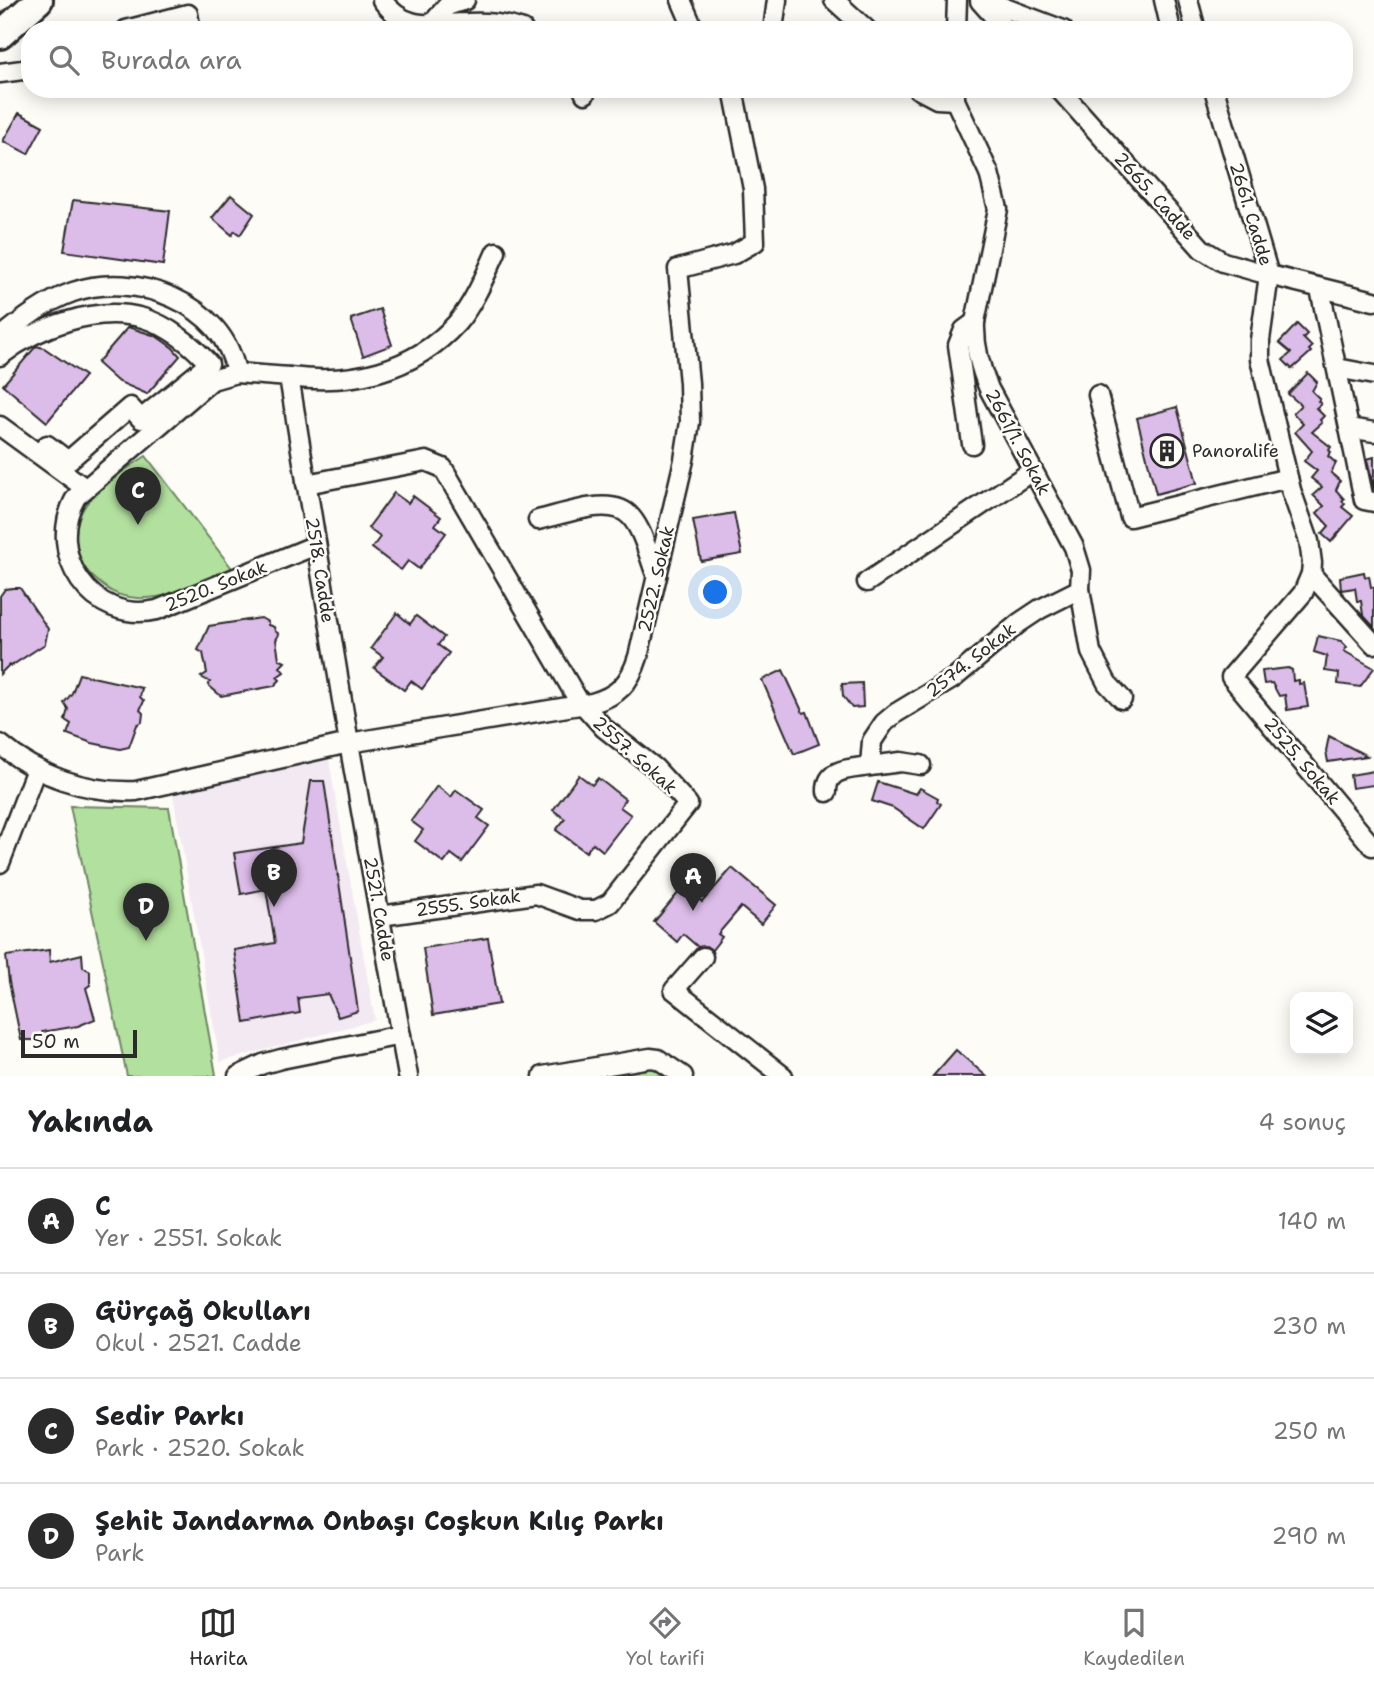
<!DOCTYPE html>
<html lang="tr">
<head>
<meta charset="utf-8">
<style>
  :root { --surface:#fff; --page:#f6f6f6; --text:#202124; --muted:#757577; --line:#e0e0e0; --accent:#2b2b2b }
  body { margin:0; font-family:"Shantell Sans",sans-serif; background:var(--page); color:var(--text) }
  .controls { position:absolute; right:21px; bottom:21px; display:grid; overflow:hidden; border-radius:14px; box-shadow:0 4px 18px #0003 }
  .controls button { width:63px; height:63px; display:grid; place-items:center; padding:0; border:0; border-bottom:2px solid var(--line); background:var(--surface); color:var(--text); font:35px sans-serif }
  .scale { position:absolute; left:21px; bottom:18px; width:116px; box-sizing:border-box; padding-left:7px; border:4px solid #2b2b2b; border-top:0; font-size:19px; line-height:24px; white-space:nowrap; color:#2b2b2b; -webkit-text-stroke:5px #fdfcf7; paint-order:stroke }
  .you { position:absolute; left:716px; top:593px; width:24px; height:24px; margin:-18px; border:5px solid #fff; border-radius:50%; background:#1a73e8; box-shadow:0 0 0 10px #1a73e833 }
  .badge { display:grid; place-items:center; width:46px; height:46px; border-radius:50%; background:var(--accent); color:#fff; font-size:23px; font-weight:700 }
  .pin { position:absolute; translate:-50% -58px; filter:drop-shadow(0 2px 4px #0008) }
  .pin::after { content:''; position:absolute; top:37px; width:24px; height:21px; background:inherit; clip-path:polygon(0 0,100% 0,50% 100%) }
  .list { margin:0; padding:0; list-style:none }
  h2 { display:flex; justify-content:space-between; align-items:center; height:91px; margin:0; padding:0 28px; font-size:30px }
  h2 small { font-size:23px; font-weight:400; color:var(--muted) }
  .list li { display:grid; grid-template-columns:46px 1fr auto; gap:21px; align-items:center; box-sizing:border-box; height:105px; padding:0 28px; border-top:2px solid var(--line) }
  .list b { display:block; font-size:26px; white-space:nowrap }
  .list p { margin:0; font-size:23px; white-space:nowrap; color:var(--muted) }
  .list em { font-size:23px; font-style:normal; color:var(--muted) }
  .icon { flex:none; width:38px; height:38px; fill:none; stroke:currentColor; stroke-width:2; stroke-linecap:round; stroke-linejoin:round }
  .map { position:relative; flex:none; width:1374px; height:1076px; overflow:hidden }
  .search { position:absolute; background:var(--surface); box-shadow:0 4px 18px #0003; left:21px; right:21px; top:21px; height:77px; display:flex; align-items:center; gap:18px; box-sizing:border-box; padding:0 24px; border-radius:28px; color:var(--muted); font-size:26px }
  .sheet { height:511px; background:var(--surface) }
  nav { display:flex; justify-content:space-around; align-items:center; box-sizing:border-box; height:98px; border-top:2px solid var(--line); background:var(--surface); font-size:19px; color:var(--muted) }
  nav a { display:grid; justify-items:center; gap:4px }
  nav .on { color:var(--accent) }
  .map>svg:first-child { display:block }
  .built { fill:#f3e9f3 }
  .green { fill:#b2e09e; stroke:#6e8664; stroke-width:2 }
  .building { fill:#dcbce9; stroke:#2b2b2b; stroke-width:2 }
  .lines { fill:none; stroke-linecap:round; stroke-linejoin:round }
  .street-casing { stroke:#2b2b2b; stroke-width:23 }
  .secondary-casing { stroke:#2b2b2b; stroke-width:32 }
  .street { stroke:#fdfcf7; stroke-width:18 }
  .secondary { stroke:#fdfcf7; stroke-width:26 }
  .labels { text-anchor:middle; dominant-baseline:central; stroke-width:5; stroke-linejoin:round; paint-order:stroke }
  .street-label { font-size:18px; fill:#2b2b2b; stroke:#fdfcf7 }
  .poi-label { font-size:18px; fill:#2b2b2b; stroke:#fdfcf7; text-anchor:start }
</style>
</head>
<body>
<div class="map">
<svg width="1374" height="1076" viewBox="0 0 1374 1076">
  <rect width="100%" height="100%" fill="#fdfcf7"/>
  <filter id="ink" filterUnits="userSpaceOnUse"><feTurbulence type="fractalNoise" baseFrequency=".0143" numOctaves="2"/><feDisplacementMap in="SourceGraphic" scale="14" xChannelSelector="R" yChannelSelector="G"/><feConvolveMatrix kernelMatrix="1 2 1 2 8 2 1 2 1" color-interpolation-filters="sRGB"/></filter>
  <g filter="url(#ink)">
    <polygon class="built" points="328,755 375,1020 220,1062 173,795"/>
    <g class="green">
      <path d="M146,456L234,571C204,582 170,600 137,598C117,597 105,589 91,575C83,568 79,558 77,547C67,503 114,477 146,456Z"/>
      <polygon points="70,806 169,808 216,1075 214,1076 127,1076"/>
      <polygon points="654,1067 666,1076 612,1076"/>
    </g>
    <g class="building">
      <polygon points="19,113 43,126 28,154 3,141"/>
      <polygon points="231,195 254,214 240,235 235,231 232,235 212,218"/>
      <polygon points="73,200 170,211 163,265 64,251"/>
      <polygon points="380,309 392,345 363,356 351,319"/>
      <polygon points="1297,324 1307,334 1303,338 1312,347 1309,350 1311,352 1292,369 1283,360 1291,353 1279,343"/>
      <polygon points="128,327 156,336 173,348 180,356 147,394 117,381 97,363"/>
      <polygon points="36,346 44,348 85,376 47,422 3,385"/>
      <polygon points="1308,373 1317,382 1312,391 1320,399 1318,401 1321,404 1316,408 1324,416 1320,420 1322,423 1312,432 1331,447 1329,450 1331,452 1328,456 1336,463 1331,473 1340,481 1336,490 1344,499 1342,501 1345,504 1342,507 1353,516 1331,542 1322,534 1329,526 1317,513 1324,506 1313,495 1322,487 1311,478 1317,471 1304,461 1312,451 1295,432 1303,424 1293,413 1301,405 1288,394"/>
      <polygon points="1177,407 1197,483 1156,494 1137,418"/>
      <polygon points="1374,457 1374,490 1367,459"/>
      <polygon points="394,493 408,503 413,496 441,517 435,525 446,533 419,569 408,561 401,570 372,548 380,537 368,528"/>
      <polygon points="734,513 742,554 701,561 693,520"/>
      <polygon points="1364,572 1365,577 1369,576 1371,587 1374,587 1374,627 1363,615 1361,601 1357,601 1355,588 1341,590 1340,577"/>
      <polygon points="13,588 20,588 48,629 45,644 11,666 9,665 0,674 0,596 5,589"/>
      <polygon points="397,613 410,624 416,616 444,637 438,645 449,653 422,689 411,681 404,690 374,668 383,657 371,648"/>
      <polygon points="261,618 268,622 268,625 274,627 275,631 279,634 276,640 279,659 285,662 280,667 284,672 277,677 280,680 274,686 221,696 208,685 210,682 201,677 207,673 203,653 198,650 209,626"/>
      <polygon points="1318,636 1341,641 1347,647 1344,651 1374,668 1360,687 1338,684 1339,673 1325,671 1327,656 1314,652"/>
      <polygon points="1288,668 1292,670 1293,681 1299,680 1299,684 1304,683 1308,707 1287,710 1285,695 1279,696 1272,683 1264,684 1262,671"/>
      <polygon points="783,670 803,713 807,712 819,744 794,754 762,680"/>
      <polygon points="79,674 142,688 140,697 144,701 140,710 143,713 142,722 137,725 129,747 120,749 92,743 67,734 71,724 65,720 68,709 64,703 72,693"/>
      <polygon points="862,683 863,707 852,708 843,696 842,684"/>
      <polygon points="1329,736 1367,756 1328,762 1326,751"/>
      <polygon points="1374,771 1374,785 1352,788 1350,775"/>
      <polygon points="579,775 592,785 598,778 625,799 620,807 631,815 603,851 593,843 586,852 556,830 565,819 553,810"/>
      <polygon points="311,781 324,781 358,1011 338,1017 328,994 298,998 300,1013 245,1023 234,950 275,943 266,889 241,894 234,853 301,843"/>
      <polygon points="878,782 916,794 920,788 938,798 937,801 941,804 924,829 893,808 872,801"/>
      <polygon points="437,786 451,797 456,790 484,810 478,818 489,826 462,862 451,854 444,863 415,841 423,830 411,821"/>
      <polygon points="732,868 776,905 761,924 741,907 718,934 722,937 712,950 706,946 698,947 683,934 677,942 654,922 684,886 702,902"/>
      <polygon points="488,938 499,1004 433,1015 423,948"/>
      <polygon points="49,950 50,962 82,954 83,967 90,971 90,985 86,988 95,1019 78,1026 42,1032 42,1040 21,1040 9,982 6,956"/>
      <polygon points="956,1050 986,1076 933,1076"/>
    </g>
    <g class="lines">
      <defs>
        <g id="street">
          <path d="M382,0C406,33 433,23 468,23C486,22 505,24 523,30"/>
          <polyline points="681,0 694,30"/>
          <polyline points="834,0 867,30"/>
          <polyline points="984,0 1063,30"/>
          <polyline points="1164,0 1171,30"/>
          <polyline points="1188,0 1196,30"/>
          <polyline points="980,1 1006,30"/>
          <polyline points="431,25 447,6 465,0"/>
          <polyline points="126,30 188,14 191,30"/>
          <polyline points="773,30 777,0"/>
          <polyline points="956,30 957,0"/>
          <polyline points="0,73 30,69"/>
          <polyline points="583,89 585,94"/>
          <polyline points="918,89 937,99 955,100"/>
          <path d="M955,89V100L989,173L998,209L975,322C974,345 980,368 989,389L1074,547L1081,570L1080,589L1091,652L1107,683L1122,699"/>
          <polyline points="1059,89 1202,249 1223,262 1269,275 1260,340 1260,359 1291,490 1309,541 1312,563 1311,574 1303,593 1231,677 1372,846 1374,844"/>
          <polyline points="1214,89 1269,275 1374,301"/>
          <polyline points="1320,289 1364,500 1374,502"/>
          <path d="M0,338C22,320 45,302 73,292C135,270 225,303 236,373L289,377L349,743L408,1076"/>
          <path d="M0,356C37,327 95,305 143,318C167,325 193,345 209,364L141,419L130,407L68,461L47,445L39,454"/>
          <polyline points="1337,368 1374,375"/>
          <path d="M236,373L212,380L76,497C44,554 92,625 157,610L316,545"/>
          <path d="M289,377C351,385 413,372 457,323C474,303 485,276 496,252"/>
          <polyline points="1098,395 1130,517 1288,478"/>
          <polyline points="0,426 85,488"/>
          <polyline points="1349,428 1374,432"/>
          <polyline points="972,444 958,345 964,330 975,322"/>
          <polyline points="306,484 426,461 443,468 577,698 604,728 655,768 688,804 610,903 596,910 580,910 536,894 380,916"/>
          <path d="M538,520C562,515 613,494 631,517C644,532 649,558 657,577"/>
          <polyline points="1311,574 1374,644"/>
          <polyline points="867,582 1032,471"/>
          <path d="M0,744C37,776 87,793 136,791L349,743L592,703C618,696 630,683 638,657L684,460L690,422L689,383L678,269L734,254L755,242L753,189L733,89"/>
          <polyline points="870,766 901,762 921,765"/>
          <path d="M827,792C826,767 852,769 870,766L872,741L884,723L896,713L954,678L1019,623L1040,609L1080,589"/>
          <polyline points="0,863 36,769"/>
          <polyline points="703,957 674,990 783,1076"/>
          <polyline points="238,1076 263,1064 281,1059 401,1035"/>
          <polyline points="543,1076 650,1058 658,1059 683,1076"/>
        </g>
        <polyline id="secondary" points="0,35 39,0"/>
      </defs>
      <use href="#street" class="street-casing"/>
      <use href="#secondary" class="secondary-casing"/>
      <use href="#street" class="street"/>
      <use href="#secondary" class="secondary"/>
    </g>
  </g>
  <defs>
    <symbol id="building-ring" viewBox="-11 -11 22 22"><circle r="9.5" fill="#fdfcf7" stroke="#2b2b2b" stroke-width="1.5"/><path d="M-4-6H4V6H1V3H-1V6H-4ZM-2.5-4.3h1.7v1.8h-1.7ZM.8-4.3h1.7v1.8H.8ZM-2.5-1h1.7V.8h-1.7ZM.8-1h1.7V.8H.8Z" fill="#2b2b2b"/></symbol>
  </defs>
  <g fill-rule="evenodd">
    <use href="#building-ring" x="1148" y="432" width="38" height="38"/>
  </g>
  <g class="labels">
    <g class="street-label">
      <text transform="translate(1155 196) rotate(48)">2665. Cadde</text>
      <text transform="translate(1251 214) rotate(73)">2661. Cadde</text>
      <text transform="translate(1018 442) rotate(62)">2661/1. Sokak</text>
      <text transform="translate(320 570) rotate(81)">2518. Cadde</text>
      <text transform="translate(656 579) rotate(-77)">2522. Sokak</text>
      <text transform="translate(216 586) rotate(-22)">2520. Sokak</text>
      <text transform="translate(971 660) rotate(-38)">2574. Sokak</text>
      <text transform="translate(635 755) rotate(42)">2557. Sokak</text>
      <text transform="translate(1302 761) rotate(50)">2525. Sokak</text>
      <text transform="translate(468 903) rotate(-8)">2555. Sokak</text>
      <text transform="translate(379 909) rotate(80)">2521. Cadde</text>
    </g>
    <g class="poi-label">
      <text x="1192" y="451">Panoralife</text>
    </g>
  </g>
</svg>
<div class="controls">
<button><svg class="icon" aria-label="layers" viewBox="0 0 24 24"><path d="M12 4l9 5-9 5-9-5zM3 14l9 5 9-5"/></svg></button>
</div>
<div class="scale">50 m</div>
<div class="you"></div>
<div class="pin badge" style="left:693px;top:911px">A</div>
<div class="pin badge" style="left:274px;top:907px">B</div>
<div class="pin badge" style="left:138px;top:525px">C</div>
<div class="pin badge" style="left:146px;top:941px">D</div>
<div class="search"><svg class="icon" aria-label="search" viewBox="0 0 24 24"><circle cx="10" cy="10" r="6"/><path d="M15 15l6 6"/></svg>Burada ara</div>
</div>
<section class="sheet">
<h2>Yakında<small>4 sonuç</small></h2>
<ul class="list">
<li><span class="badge">A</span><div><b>C</b><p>Yer · 2551. Sokak</p></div><em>140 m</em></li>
<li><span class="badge">B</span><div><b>Gürçağ Okulları</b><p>Okul · 2521. Cadde</p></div><em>230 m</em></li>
<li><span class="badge">C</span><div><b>Sedir Parkı</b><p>Park · 2520. Sokak</p></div><em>250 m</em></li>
<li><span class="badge">D</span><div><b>Şehit Jandarma Onbaşı Coşkun Kılıç Parkı</b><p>Park</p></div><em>290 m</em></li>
</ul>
</section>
<nav>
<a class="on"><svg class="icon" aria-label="map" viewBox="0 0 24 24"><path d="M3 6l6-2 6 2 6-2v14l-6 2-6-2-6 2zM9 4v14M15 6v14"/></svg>Harita</a>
<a><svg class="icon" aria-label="directions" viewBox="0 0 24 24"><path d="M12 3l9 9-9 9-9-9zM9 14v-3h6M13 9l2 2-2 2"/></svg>Yol tarifi</a>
<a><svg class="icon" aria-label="saved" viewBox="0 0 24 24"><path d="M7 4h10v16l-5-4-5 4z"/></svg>Kaydedilen</a>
</nav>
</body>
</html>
